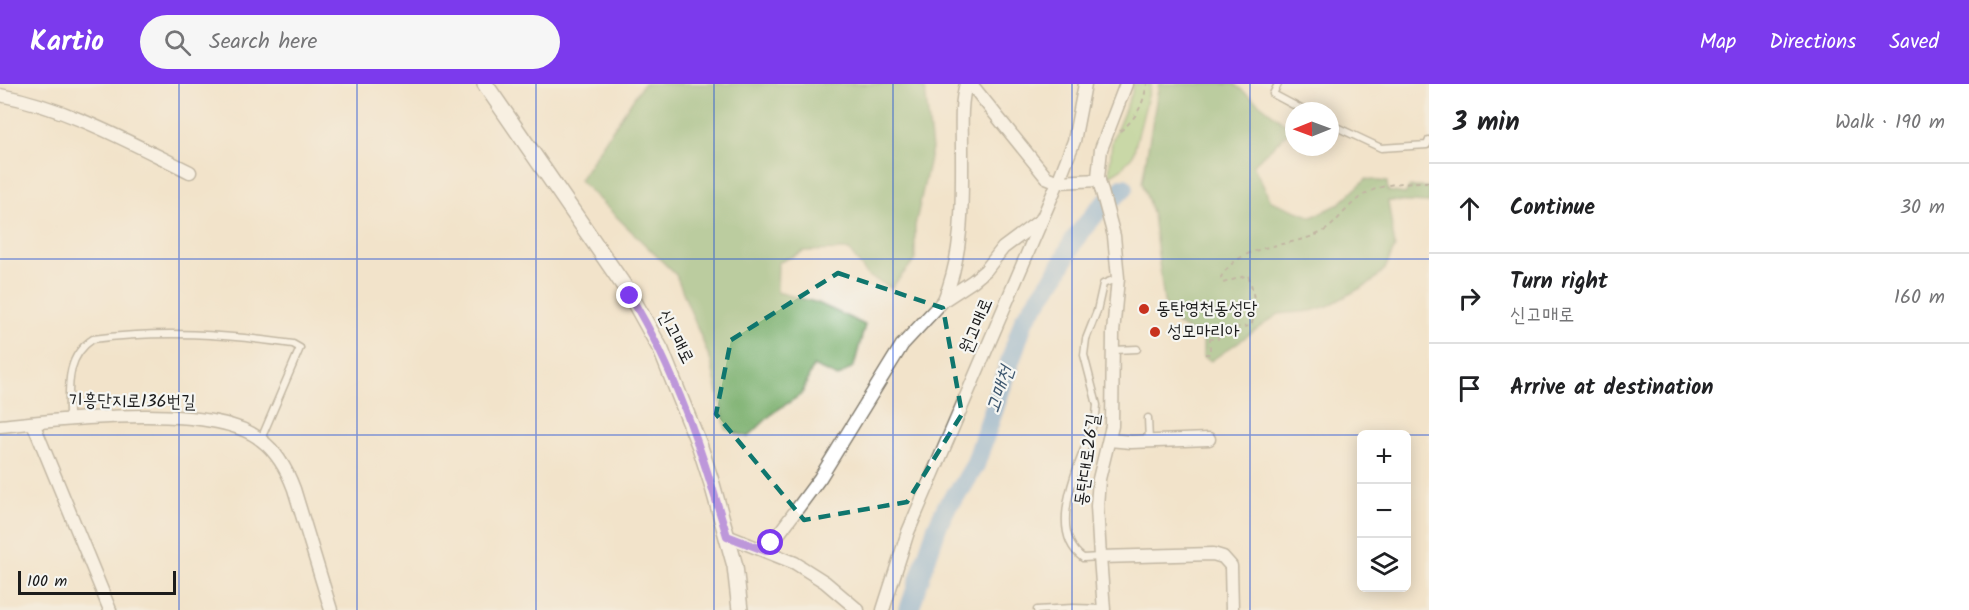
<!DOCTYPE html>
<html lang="en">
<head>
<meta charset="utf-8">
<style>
  :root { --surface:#fff; --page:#f6f6f6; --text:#202124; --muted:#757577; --line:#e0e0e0; --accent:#7c3aed }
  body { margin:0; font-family:Kalam,"Poor Story",sans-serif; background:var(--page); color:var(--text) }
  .controls { position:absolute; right:18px; bottom:18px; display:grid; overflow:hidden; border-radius:9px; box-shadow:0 3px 15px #0003 }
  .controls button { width:54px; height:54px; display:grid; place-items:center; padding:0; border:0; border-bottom:2px solid var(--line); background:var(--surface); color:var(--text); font:30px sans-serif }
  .compass { position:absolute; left:1285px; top:18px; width:54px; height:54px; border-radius:50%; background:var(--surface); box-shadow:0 3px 15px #0003; rotate:269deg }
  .scale { position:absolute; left:18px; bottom:15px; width:158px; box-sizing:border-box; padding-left:6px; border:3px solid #1c1c1c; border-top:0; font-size:16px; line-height:21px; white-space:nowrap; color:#1c1c1c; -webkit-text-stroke:4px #f6f6f2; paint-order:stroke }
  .stop { position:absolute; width:18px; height:18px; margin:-14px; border:4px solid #7c3aed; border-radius:50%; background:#fff }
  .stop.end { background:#7c3aed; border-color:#fff; box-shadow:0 2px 6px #0008 }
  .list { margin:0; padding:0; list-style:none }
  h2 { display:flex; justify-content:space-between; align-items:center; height:78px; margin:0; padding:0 24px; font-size:26px }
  h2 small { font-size:20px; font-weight:400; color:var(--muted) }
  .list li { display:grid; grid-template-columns:39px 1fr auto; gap:18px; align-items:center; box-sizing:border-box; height:90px; padding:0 24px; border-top:2px solid var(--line) }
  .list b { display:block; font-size:22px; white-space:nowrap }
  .list p { margin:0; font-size:20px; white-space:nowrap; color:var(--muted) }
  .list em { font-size:20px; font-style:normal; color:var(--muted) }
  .icon { flex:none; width:33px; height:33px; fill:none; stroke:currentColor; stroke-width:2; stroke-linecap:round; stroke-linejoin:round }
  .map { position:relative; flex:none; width:1429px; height:526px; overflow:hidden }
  header { display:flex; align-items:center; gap:36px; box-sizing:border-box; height:84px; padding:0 30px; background:var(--accent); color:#fff }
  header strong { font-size:28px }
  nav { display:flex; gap:33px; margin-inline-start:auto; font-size:21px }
  .search { width:420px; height:54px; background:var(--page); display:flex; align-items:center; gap:15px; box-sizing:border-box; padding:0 21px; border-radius:33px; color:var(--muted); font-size:22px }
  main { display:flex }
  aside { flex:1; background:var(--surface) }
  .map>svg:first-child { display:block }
  .green { fill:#97cb7c; stroke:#5a744c; stroke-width:1.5 }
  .forest { fill:#79af6c; stroke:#4a6644; stroke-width:1.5 }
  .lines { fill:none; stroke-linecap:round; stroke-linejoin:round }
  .river { stroke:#68a1d7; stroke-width:20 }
  .service-casing { stroke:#878073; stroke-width:9 }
  .minor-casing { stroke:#878073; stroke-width:15 }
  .tertiary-casing { stroke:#878073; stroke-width:18 }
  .path { stroke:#878073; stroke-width:2; stroke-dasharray:4.5 4.5; stroke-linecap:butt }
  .service { stroke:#fff; stroke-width:6 }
  .minor { stroke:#fff; stroke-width:12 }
  .tertiary { stroke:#fff; stroke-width:15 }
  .route { stroke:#7c3aed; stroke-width:8 }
  .marked { fill:none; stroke:#0f766e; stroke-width:4.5; stroke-dasharray:12 8; stroke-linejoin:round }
  .grid { fill:none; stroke:#1d4ed8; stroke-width:1.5; stroke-opacity:0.55 }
  .poi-dot { fill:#c8321e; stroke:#f6f6f2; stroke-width:2 }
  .labels { text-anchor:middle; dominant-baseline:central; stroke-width:4.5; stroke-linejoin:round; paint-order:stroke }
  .poi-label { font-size:18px; fill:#1c1c1c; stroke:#f6f6f2; text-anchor:start }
  .street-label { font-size:18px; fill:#1c1c1c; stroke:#f6f6f2 }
  .water-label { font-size:20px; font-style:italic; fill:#3e5870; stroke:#f6f6f2 }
</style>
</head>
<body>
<header>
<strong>Kartio</strong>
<div class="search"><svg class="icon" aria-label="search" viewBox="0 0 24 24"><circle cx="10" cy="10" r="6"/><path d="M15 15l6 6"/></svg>Search here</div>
<nav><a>Map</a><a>Directions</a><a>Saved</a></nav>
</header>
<main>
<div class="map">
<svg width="1429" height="526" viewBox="0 0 1429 526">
  <rect width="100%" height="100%" fill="#f6f6f2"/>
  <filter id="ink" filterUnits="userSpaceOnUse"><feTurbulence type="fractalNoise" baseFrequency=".0167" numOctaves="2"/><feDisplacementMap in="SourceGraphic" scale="12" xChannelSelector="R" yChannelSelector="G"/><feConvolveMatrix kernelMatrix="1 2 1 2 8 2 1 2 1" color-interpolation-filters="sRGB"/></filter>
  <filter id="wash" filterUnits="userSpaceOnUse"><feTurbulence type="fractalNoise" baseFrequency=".008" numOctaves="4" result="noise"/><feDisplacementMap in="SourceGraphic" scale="24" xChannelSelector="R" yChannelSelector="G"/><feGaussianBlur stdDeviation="1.35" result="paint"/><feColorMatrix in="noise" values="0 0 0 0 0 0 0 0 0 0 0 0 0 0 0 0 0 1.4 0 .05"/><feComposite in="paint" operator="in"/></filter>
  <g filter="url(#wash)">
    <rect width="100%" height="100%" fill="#f2e3ca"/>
    <polygon class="green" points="1132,0 1151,0 1133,71 1121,85 1109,92 1112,57 1132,9"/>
    <g class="forest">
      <polygon points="643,0 916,0 925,5 932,65 915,142 915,176 891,204 868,192 849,166 804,167 778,179 777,208 818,219 865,241 854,282 838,293 813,282 802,310 774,328 748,353 726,346 711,278 676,191 579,96"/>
      <polygon points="1159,0 1234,0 1292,45 1253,81 1271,117 1312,133 1339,120 1366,95 1387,98 1388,107 1405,110 1409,103 1429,103 1429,119 1388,117 1395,163 1385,185 1372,198 1328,222 1311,227 1279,230 1211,277 1203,273 1203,250 1189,247 1177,240 1164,218 1153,131 1142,99"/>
    </g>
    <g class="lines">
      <polyline class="river" points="909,526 937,443 947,422 962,403 975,381 1024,236 1057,189 1074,156 1098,126 1124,104"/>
    </g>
  </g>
  <g filter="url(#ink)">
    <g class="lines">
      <defs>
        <g id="service">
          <polyline points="1278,0 1273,10 1305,27"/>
          <polyline points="1330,40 1381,64 1427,61 1429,56"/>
          <polyline points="1114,266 1137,265"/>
          <path d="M69,334C69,303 65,273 93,255C162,246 225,250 293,260L300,264L261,355"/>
          <polyline points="1148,334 1149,357"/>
          <path d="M1100,473L1083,474C1042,444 1086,369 1096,331L1097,321L1084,271L1086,255L1097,227L1103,200L1118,194"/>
          <polyline points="1037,526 1073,524 1104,525"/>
        </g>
        <g id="minor">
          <polyline points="1085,0 1074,57 1058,98 1099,96"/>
          <polyline points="1126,0 1101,65 1098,93 1114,152 1118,194 1113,249 1112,342 1099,395 1097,422 1100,473 1213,470 1223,473 1231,482 1232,526"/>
          <path d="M0,11C68,24 129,58 190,88"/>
          <path d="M944,216C964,168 962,116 962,65C962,43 960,21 966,0"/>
          <polyline points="33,339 110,526"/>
          <path d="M0,342C61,336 213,317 261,356C277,368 287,386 294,405L331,526"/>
          <polyline points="1109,356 1131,358 1209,355"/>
          <polyline points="727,452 795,479 825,498 858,526"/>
          <polyline points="766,467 820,394 902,261 944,216 973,197 986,186 1003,164 1042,135"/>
          <polyline points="1100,473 1104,526"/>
          <polyline points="883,526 908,448 1058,98 1046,93 971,0"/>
        </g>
        <polyline id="tertiary" points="485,0 631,212 661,266 700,363 712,400 735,482 740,526"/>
      </defs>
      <use href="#service" class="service-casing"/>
      <use href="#minor" class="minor-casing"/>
      <use href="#tertiary" class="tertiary-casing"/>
      <g class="path">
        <path d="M1120,47C1137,34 1143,21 1147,0"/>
        <path d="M1205,270H1210V255H1218L1219,245L1251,242C1257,226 1254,207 1248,191L1223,199L1221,193C1243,157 1288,165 1322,148C1332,143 1338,134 1346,126C1370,100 1395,98 1429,98"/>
      </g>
      <use href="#service" class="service"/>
      <use href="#minor" class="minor"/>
      <use href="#tertiary" class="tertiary"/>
    </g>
  </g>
  <g class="lines" filter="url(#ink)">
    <path class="route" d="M630,212C676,287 702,368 727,452L766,467L771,459"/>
  </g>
  <path d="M0 0H1429V526H0ZM838,189L943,224L962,330L907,418L804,436L716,330L731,256Z" fill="#f2e3ca" fill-opacity=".55" fill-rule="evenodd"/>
  <path class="marked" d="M838,189L943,224L962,330L907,418L804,436L716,330L731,256Z"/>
  <path class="grid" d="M179,0V526M357,0V526M536,0V526M714,0V526M893,0V526M1072,0V526M1250,0V526M0,175H1429M0,351H1362M1406,351H1429"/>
  <g class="poi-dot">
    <circle cx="1144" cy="225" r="6"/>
    <circle cx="1155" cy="248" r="6"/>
  </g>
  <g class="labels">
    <g class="poi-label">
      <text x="1156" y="225">동탄영천동성당</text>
      <text x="1167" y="248">성모마리아</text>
    </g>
    <g class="street-label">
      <text transform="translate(977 242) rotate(-67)">원고매로</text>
      <text transform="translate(675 253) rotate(63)">신고매로</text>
      <text transform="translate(132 318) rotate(1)">기흥단지로136번길</text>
      <text transform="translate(1088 376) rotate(-82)">동탄대로26길</text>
    </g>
    <g class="water-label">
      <text transform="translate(1001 306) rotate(-71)">고매천</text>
    </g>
  </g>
</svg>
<div class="controls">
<button>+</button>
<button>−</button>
<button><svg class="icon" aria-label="layers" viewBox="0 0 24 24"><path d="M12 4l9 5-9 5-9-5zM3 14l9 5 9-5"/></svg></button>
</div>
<svg class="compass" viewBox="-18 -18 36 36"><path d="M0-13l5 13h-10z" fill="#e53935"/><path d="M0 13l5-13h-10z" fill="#757577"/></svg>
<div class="scale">100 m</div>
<div class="stop" style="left:771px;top:459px"></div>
<div class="stop end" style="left:630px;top:212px"></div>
</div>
<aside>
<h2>3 min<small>Walk · 190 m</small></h2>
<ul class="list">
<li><svg class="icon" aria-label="ahead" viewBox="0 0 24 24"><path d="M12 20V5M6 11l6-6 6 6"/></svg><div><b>Continue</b></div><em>30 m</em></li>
<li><svg class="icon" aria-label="right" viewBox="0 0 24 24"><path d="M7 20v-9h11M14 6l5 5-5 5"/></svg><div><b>Turn right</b><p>신고매로</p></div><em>160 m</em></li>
<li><svg class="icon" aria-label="arrive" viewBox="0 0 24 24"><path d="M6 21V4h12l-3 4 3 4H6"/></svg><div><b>Arrive at destination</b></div></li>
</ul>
</aside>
</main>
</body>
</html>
